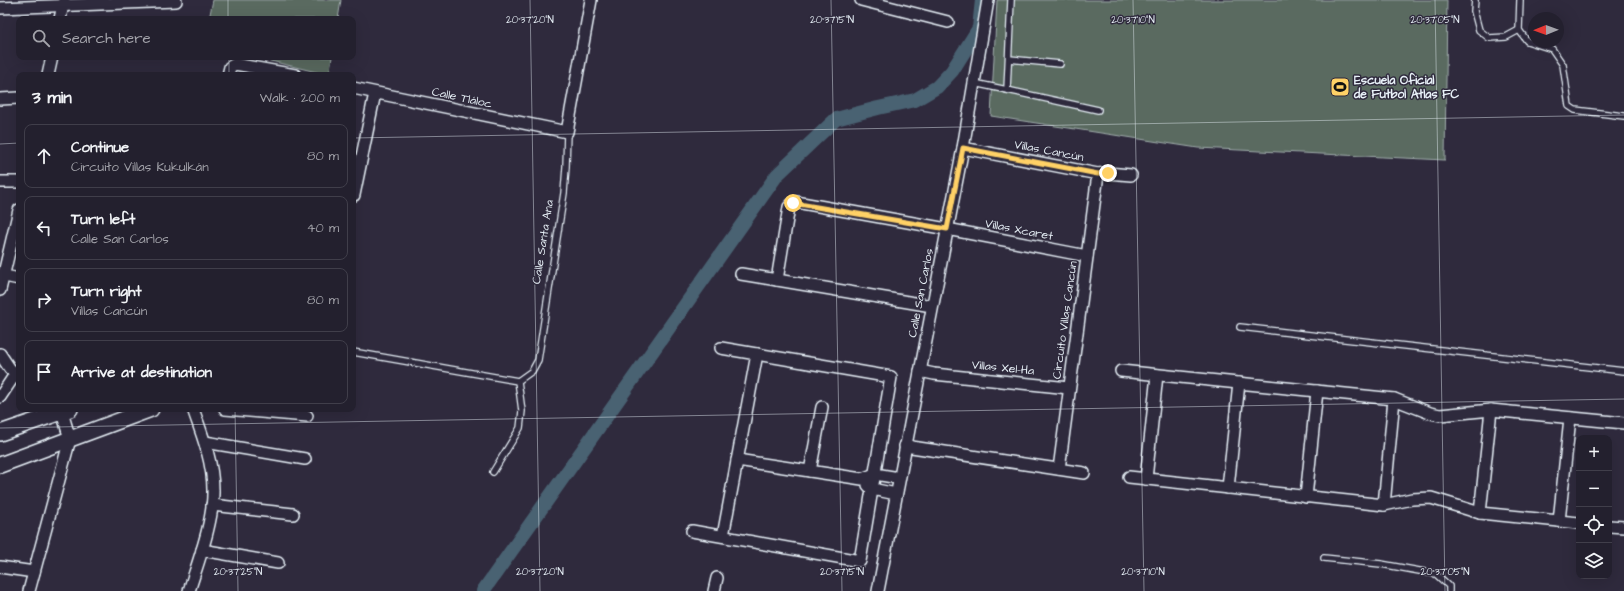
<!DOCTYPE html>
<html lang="en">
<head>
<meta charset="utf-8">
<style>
  :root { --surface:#23202e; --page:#2f2d3a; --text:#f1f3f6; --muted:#a3a3aa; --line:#403e4a }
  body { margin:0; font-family:"Architects Daughter",sans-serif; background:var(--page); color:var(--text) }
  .controls { position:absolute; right:12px; bottom:12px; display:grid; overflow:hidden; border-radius:8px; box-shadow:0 4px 16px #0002 }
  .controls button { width:36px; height:36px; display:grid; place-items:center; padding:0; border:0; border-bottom:1px solid var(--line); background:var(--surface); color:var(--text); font:20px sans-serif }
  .compass { position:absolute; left:1528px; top:12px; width:36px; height:36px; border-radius:50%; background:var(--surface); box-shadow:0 4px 16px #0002; rotate:269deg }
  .stop { position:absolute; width:12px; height:12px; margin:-9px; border:3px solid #ffd166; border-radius:50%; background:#fff }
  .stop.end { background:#ffd166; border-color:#fff; box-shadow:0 1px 4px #0008 }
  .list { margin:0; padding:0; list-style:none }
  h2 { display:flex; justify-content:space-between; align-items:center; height:52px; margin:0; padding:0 16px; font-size:17px }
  h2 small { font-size:13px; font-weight:400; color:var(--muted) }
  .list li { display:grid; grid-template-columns:26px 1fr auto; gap:12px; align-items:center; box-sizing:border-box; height:64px; margin:0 8px 8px; padding:0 8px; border:1px solid var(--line); border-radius:8px }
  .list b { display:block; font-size:15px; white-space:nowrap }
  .list p { margin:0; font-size:13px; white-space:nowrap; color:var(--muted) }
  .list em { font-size:13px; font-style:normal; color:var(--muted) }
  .icon { flex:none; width:22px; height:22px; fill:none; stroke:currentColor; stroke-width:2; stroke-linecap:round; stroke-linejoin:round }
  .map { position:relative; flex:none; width:1624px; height:591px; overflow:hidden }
  .search { position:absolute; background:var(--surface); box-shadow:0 4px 16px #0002; left:16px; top:16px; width:340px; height:44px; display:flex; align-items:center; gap:10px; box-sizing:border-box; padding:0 14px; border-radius:8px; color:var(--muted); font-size:15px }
  .panel { position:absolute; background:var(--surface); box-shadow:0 4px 16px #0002; left:16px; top:72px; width:340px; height:340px; border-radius:8px }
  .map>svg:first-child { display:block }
  .green { fill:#5a6a61; stroke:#a1aeac }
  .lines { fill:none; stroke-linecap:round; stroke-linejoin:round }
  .canal { stroke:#496272; stroke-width:14 }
  .lane-casing { stroke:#e8f1f8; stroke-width:8 }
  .street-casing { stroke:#e8f1f8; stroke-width:14 }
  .secondary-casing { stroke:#e8f1f8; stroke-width:18 }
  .lane { stroke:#2f2a3d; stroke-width:5.5 }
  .street { stroke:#2f2a3d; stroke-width:11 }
  .secondary { stroke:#2f2a3d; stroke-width:15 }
  .route { stroke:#ffd166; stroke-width:5 }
  .ticks { fill:none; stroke:#e8f1f8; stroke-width:1; stroke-opacity:0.45 }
  .labels { text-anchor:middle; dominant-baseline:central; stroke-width:3; stroke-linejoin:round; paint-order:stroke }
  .poi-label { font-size:12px; font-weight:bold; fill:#e8f1f8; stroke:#2f2a3d; text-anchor:start }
  .street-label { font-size:12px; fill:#e8f1f8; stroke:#2f2a3d }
  .ticks-label { font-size:10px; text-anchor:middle; fill:#e8f1f8; stroke:#2f2a3d; stroke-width:3; stroke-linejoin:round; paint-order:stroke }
</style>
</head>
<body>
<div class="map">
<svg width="1624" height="591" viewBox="0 0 1624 591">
  <rect width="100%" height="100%" fill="#2f2a3d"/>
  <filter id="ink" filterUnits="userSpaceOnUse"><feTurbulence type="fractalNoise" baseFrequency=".025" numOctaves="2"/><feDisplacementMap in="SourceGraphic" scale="8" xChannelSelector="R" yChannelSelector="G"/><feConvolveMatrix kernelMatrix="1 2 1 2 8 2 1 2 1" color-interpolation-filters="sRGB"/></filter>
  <g filter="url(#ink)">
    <g class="green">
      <polygon points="213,0 341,0 338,19 209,19"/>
      <polygon points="997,0 1447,0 1445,160 1198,148 991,116"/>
      <polygon points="254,57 332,57 329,75"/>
    </g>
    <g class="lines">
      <polyline class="canal" points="483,591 777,175 836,119 878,108 915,100 937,87 952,71 979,28 982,0"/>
      <defs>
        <g id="lane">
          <polyline points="1011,0 1007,90 1098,110"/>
          <polyline points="1475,0 1474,11 1479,30 1489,38 1506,37 1519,30"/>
          <polyline points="1520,0 1519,30 1527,41 1552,49 1563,65 1569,106 1575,110 1624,116"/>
          <polyline points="1009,59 1060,64"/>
          <polyline points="974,83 1007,90"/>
          <polyline points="1240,327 1624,371"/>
          <polyline points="353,352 518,381"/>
          <polyline points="493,472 520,428 522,411 518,381 532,371 538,360 564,193 566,167 567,132"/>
          <polyline points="1324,558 1381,564 1436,574 1449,586 1449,591"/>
        </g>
        <g id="street">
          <polyline points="861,0 948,22"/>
          <polyline points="0,8 176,1"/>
          <polyline points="60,19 64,0"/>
          <polyline points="48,75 52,57"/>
          <polyline points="228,75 230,67 235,64 295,75"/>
          <polyline points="353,88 567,132 591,0"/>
          <polyline points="0,99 19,98"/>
          <polyline points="963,148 1098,174 1107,173 1131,175"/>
          <polyline points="0,182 19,182"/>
          <polyline points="353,195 354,195 375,93"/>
          <polyline points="741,274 932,306"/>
          <polyline points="0,275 19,279"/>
          <polyline points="777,280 789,207 792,204 796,202 947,229 1087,256"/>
          <polyline points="0,290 19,210"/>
          <polyline points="0,354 10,369 19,375"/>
          <polyline points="920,371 934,374 1069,388"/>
          <polyline points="1121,371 1394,399 1430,413 1440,415 1491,410 1624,423"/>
          <polyline points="0,397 16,373"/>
          <polyline points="225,409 307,416"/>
          <polyline points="205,442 305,459"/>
          <polyline points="905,446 1084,473"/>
          <polyline points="737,460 862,479 875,474 899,478"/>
          <polyline points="1059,469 1098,174"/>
          <polyline points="810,471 822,407"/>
          <polyline points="1129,477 1384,505 1412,499 1431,498 1480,513 1579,523"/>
          <polyline points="1146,479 1157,375"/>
          <polyline points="868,485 872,489 896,494"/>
          <polyline points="1228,488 1239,383"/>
          <polyline points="1306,497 1317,391"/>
          <polyline points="212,505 293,514"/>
          <polyline points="1384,505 1394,399"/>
          <polyline points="1480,513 1491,410"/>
          <polyline points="1559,521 1570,418"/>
          <polyline points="1609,526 1624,527"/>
          <polyline points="692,531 860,561 891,377 721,348"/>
          <polyline points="723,536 757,354"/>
          <polyline points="202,550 278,563"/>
          <polyline points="0,567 34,572"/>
          <polyline points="29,591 70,439 61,409"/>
          <path d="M189,591C198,562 214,520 213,490C213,462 202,434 193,409"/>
          <polyline points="714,591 717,578"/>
          <polyline points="878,591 963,148 988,0"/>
        </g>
        <g id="secondary">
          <polyline points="0,433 70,409"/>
          <polyline points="0,465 151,409"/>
        </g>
      </defs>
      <use href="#lane" class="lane-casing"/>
      <use href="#street" class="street-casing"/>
      <use href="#secondary" class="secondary-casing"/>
      <use href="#lane" class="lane"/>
      <use href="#street" class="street"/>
      <use href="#secondary" class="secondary"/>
    </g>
  </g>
  <g class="lines" filter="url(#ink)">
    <polyline class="route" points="793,203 947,229 963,148 1098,174 1108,173"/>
  </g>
  <path class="ticks" d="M228,0V19M530,0L540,591M831,0L842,591M1133,0L1144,591M1435,0L1445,591M229,57V75M353,138L1624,115M0,144L19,143M235,409L238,591M0,428L1624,399"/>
  <defs>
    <symbol id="stadium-square" viewBox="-11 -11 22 22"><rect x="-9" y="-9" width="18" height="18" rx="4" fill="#ffd166" stroke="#2f2a3d"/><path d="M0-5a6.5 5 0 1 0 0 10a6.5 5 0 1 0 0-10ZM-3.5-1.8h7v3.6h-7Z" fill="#111"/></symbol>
  </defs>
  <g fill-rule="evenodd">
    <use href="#stadium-square" x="1329" y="76" width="22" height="22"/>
  </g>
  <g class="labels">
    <g class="poi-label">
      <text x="1354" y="80">Escuela Oficial<tspan x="1354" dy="14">de Futbol Atlas FC</tspan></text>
    </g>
    <g class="street-label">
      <text transform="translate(462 98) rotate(12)">Calle Tláloc</text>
      <text transform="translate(1049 151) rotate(11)">Villas Cancún</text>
      <text transform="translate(1019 230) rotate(11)">Villas Xcaret</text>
      <text transform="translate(543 242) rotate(-81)">Calle Santa Ana</text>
      <text transform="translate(921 293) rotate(-79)">Calle San Carlos</text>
      <text transform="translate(1065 320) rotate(-82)">Circuito Villas Cancún</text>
      <text transform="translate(1003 368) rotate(6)">Villas Xel-Ha</text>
    </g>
  </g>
  <g class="ticks-label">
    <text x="530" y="23">20°37'20"N</text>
    <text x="832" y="23">20°37'15"N</text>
    <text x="1133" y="23">20°37'10"N</text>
    <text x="1435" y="23">20°37'05"N</text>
    <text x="238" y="575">20°37'25"N</text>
    <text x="540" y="575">20°37'20"N</text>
    <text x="842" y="575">20°37'15"N</text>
    <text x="1143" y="575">20°37'10"N</text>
    <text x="1445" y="575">20°37'05"N</text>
  </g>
</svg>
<div class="controls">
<button>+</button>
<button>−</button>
<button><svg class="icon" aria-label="locate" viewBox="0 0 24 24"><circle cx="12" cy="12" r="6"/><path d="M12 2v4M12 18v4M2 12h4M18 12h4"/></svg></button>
<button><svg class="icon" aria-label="layers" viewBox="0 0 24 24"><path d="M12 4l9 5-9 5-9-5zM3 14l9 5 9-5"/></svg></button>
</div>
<svg class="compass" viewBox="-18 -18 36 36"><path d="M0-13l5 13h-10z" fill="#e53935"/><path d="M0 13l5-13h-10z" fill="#a3a3aa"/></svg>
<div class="stop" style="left:793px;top:203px"></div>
<div class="stop end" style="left:1108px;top:173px"></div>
<div class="search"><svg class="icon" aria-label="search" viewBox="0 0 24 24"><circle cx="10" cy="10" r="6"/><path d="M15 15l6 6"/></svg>Search here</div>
<section class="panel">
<h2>3 min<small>Walk · 200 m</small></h2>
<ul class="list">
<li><svg class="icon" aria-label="ahead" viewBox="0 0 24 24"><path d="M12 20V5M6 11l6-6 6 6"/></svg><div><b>Continue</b><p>Circuito Villas Kukulkán</p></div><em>80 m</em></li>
<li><svg class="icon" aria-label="left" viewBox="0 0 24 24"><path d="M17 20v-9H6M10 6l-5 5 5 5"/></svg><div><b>Turn left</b><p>Calle San Carlos</p></div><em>40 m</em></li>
<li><svg class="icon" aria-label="right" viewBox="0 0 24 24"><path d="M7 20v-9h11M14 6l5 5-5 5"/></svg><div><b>Turn right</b><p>Villas Cancún</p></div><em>80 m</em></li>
<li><svg class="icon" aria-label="arrive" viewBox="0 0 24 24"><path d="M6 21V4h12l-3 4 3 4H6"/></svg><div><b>Arrive at destination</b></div></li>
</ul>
</section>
</div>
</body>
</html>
